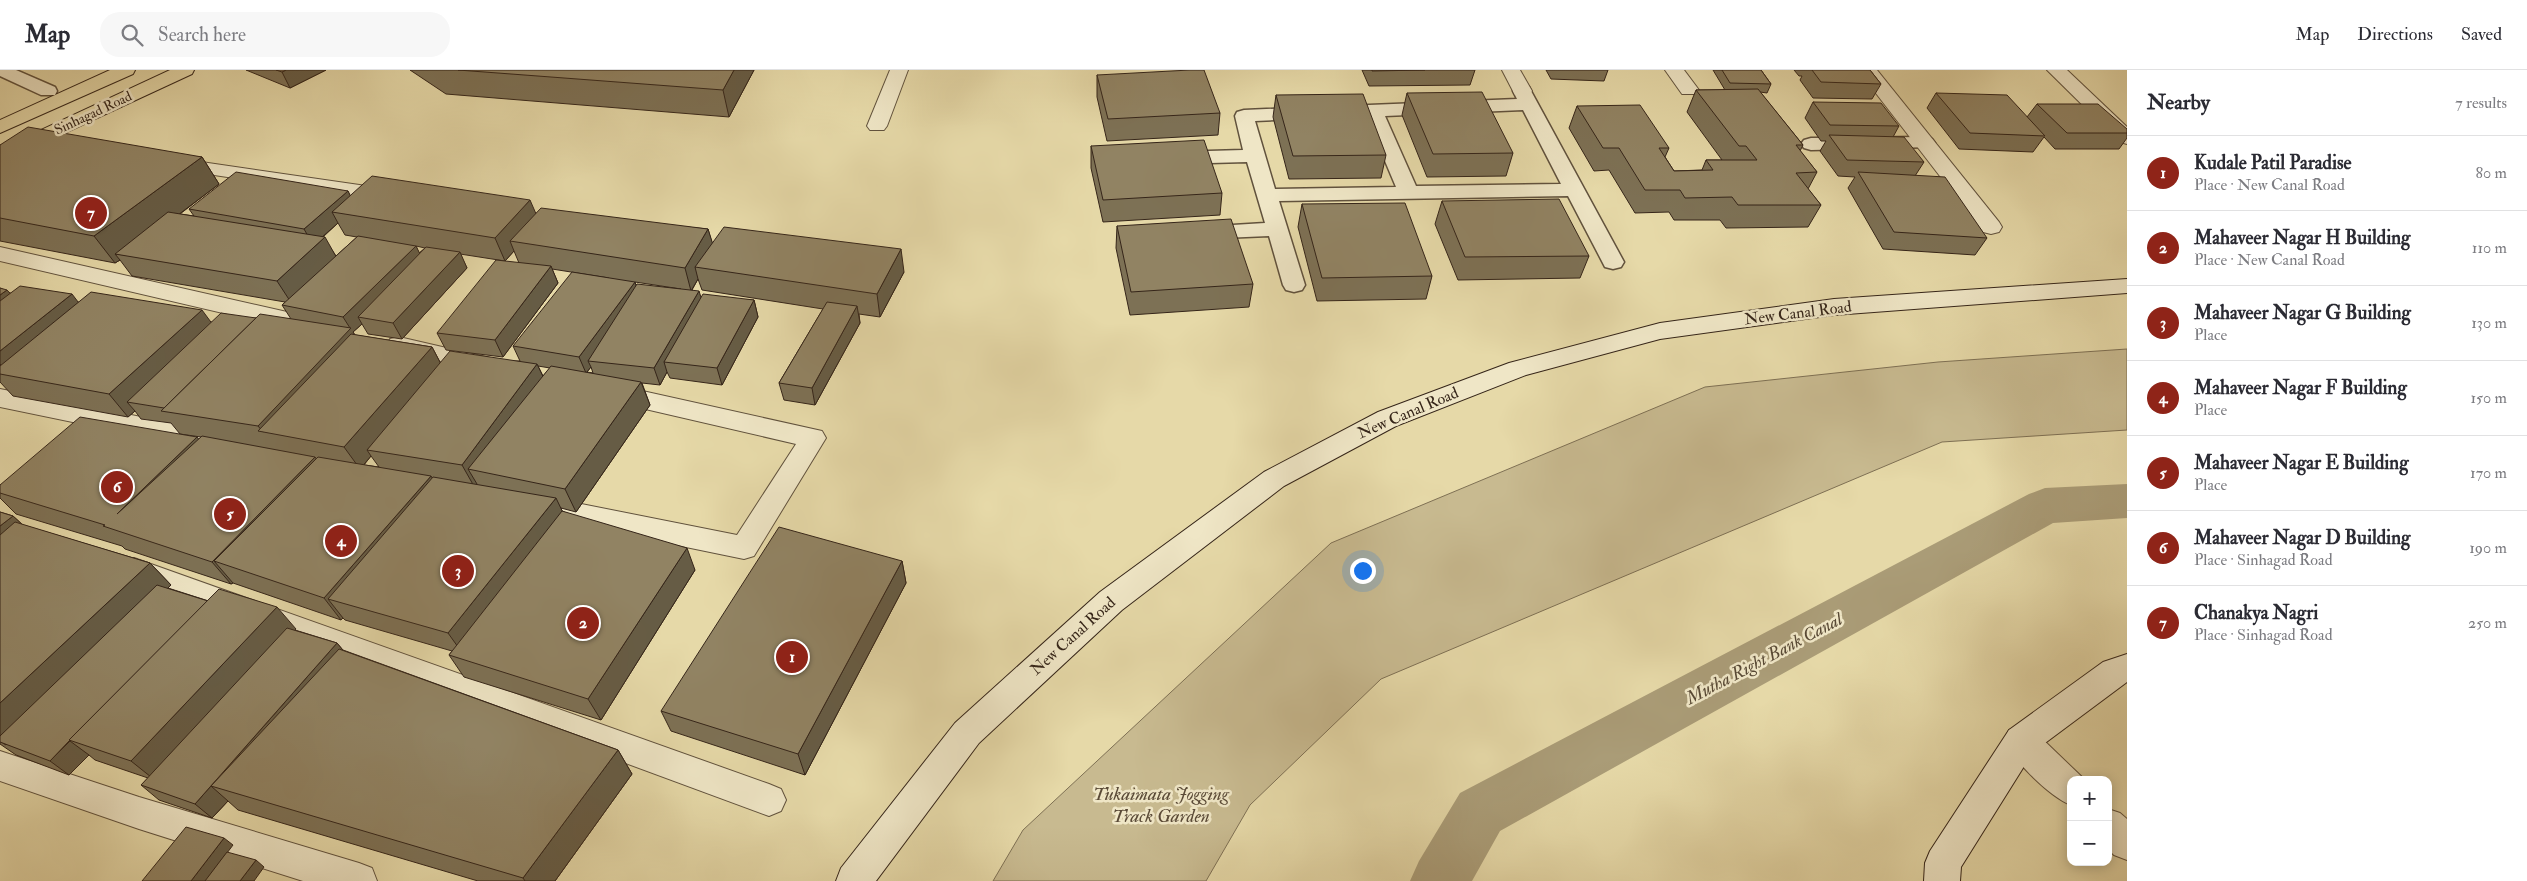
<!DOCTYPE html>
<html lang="en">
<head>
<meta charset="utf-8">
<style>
  :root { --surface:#fff; --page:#f7f7f7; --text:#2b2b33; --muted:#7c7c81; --line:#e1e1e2; --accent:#8f2418 }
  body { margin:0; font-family:"IM FELL Double Pica",serif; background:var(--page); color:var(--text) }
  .controls { position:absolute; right:15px; bottom:15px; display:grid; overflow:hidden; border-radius:10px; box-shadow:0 2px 12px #0003 }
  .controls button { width:45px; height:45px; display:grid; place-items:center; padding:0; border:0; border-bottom:1px solid var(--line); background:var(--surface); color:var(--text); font:25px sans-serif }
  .you { position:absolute; left:1362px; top:500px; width:18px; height:18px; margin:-12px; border:4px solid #fff; border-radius:50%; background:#1a73e8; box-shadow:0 0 0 8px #1a73e833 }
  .badge { display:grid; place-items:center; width:32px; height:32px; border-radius:50%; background:var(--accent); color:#fff; font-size:16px; font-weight:700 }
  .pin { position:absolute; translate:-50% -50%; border:2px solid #fff; box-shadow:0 1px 5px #0006 }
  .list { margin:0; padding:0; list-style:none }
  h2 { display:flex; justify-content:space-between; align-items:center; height:65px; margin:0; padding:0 20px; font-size:21px }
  h2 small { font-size:16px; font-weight:400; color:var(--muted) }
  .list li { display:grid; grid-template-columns:32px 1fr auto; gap:15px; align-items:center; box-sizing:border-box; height:75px; padding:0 20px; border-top:1px solid var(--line) }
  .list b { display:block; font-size:19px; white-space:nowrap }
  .list p { margin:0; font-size:16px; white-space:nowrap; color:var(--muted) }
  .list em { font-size:16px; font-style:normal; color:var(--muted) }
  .icon { flex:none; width:28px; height:28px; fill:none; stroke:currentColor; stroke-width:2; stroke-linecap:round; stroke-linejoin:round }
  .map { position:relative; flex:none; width:2127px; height:811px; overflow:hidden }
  header { display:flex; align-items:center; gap:30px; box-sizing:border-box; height:70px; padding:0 25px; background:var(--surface); border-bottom:1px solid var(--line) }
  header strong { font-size:24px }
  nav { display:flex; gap:28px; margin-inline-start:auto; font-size:18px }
  .search { width:350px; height:45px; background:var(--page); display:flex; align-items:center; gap:12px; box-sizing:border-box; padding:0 18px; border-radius:20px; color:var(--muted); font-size:19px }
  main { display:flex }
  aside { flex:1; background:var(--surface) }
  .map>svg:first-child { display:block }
  .green { fill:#c8ba90; stroke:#7e7054 }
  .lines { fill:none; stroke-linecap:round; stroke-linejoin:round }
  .canal { fill:#aa9c77; fill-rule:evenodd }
  .lane-casing { stroke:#61523d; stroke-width:3 }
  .street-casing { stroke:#61523d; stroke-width:2 }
  .secondary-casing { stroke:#352519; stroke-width:2 }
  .primary-casing { stroke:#352519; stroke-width:2 }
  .lane { fill:#efe6c6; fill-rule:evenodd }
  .street { fill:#efe6c6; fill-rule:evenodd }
  .secondary { fill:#efe6c6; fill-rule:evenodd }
  .primary { fill:#e6d9a8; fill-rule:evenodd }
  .wall { fill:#7d7155; stroke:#352519; fill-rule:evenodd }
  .shaded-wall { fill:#665c45; stroke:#352519 }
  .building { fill:#918363; stroke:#352519 }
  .labels { text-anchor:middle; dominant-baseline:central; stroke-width:5; stroke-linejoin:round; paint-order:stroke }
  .far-street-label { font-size:14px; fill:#352519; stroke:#efe6c6 }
  .street-label { font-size:16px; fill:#352519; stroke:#efe6c6 }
  .water-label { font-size:18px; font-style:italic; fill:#584935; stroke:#efe6c6 }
  .near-park-label { font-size:19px; font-style:italic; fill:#5a4a37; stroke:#efe6c6 }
</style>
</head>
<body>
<header>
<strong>Map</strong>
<div class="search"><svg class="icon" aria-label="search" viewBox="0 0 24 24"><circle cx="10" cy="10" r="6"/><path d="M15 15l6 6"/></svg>Search here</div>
<nav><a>Map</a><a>Directions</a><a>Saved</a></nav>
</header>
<main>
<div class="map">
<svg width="2127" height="811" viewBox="0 0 2127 811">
  <rect width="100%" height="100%" fill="#e6d9a8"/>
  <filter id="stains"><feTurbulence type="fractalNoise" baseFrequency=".004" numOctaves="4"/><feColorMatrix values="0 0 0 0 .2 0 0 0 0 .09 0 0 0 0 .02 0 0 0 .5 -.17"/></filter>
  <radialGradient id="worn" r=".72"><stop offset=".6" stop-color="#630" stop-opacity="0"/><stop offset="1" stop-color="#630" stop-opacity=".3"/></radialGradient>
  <polygon class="green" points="2127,279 2127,360 1942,372 1381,609 1250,735 1206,811 993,811 1023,760 1331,473 1705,317 1938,292"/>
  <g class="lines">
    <polygon class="canal" points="2127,414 2127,448 2053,453 1500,761 1472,811 1410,811 1419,791 1460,723 2029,424 2045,418"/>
    <defs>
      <g id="lane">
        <polygon points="0,0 16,0 55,17 57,21 55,25 41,25 0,6"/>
        <path d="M1522,15L1529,17L1531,21L1624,192L1621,197L1613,199L1605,197L1568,126L1279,131L1305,215L1302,220L1294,222L1286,220L1283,215L1269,166L1200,169L1192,168L1189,163L1192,158L1200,157L1265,153L1247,92L1174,94L1167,92L1164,88L1167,84L1174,82L1243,80L1235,46L1237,42L1244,40L1517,29L1513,21L1515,17ZM1523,40L1561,114L1416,116L1385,46ZM1366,46L1396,117L1275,119L1255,51Z"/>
        <polygon points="1925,67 1932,69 1935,73 1932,77 1811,80 1804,78 1801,74 1804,70 1811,68"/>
      </g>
      <g id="street">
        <polygon points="890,0 908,0 887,56 884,60 870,60 867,56"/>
        <polygon points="1502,0 1520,0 1532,21 1529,25 1515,25"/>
        <polygon points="1665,0 1684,0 1699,20 1696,24 1682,24"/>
        <polygon points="1858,0 1877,0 1999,152 2002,157 1999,162 1991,164 1983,162"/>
        <polygon points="2047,0 2067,0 2127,57 2127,74 2120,72"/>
        <polygon points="174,88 394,120 402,121 405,126 402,131 394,132 167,98 164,94 167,90"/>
        <polygon points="0,177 296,244 305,246 308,252 305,258 296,260 0,191"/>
        <polygon points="399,267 490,288 494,294 490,300 481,303 390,281 387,275 390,269"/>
        <polygon points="611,314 822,361 826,368 754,486 744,489 516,442 512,434 516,426 526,423 737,465 796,374 602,329 598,323 602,317"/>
        <polygon points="0,319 237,366 246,369 250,376 246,383 237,386 0,337"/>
        <polygon points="134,488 769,714 781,719 786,730 781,741 769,746 124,508 119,500 124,492"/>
        <path d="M2021,656L2033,660L2083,708L2084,710H2071V735C2050,727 2014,691 2004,671L2009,660Z"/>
        <polygon points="0,681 139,727 359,793 372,798 377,811 303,811 139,759 0,711"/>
        <polygon points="2108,739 2120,743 2127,749 2127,790 2114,785 2108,779"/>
      </g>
      <g id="secondary">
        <polygon points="2127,209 2127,223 1834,245 1660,269 1526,305 1396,356 1284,416 1122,540 979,673 876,811 836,811 841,798 955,653 1100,522 1264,402 1378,342 1509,293 1660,253 1834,229"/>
        <polygon points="2127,584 2127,612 2033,682 1961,797 1960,811 1924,811 1925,793 1930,781 2009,660 2103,592"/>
      </g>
      <g id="primary">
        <polygon points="110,0 135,0 133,4 0,63 0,50"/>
        <polygon points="170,0 194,0 192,4 0,93 0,79"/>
      </g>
    </defs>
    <use href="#lane" class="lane-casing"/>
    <use href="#street" class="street-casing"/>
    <use href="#secondary" class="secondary-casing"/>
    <use href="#primary" class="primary-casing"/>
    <use href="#lane" class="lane"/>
    <use href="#street" class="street"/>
    <use href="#secondary" class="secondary"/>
    <use href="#primary" class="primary"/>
  </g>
  <g class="wall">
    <polygon points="246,0 326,0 290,18"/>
    <polygon points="410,0 754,0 729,47 446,24"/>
    <polygon points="1362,0 1475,0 1470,15 1369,16"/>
    <polygon points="1546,0 1608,0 1604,11 1551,9"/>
    <polygon points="1713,0 1761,0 1771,14 1767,23 1760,22 1803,75 1800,81 1817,102 1808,119 1821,135 1808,157 1726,158 1720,150 1674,150 1669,142 1635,143 1609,100 1594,101 1569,58 1577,36 1669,78 1665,87 1674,101 1702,100 1706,90 1722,90 1687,42 1696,20 1725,20"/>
    <polygon points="1794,0 1870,0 1881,14 1872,29 1813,28 1800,10 1802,6 1799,6"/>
    <polygon points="1097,5 1220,43 1218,65 1107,71 1097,27"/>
    <polygon points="1407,23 1513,83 1506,106 1427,107 1402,45"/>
    <polygon points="1936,23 2027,47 2037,34 2127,59 2127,68 2119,79 2055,79 2044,67 2033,82 1959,79 1927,38"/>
    <polygon points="1276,25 1386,85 1381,108 1289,109 1273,47"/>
    <polygon points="1813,32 1899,56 1893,67 1924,92 1915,106 1987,168 1975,185 1883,179 1848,118 1855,107 1838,106 1820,81 1826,71 1821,71 1805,48"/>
    <path d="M0,75L202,87L219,114L180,144L194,146L189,139L348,121L350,126L708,159L712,173L904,202L880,247L859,244L860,253L815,335L784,330L779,313L823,239L702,220L698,209L692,220L701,228L754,230L758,247L722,315L670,308L667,302L660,315L642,313L650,335L576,442L561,438L562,441L695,500L601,650L464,607L449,585L452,581L345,550L343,548L341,550L233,513L231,514L125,479L122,476L16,444L0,428V415L199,369L201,367L180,364L171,353L141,349L135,341L128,347L13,326L0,312V218L10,223L78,232L211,252L256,248L291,249L282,235L285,232L132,206L120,190L115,193L0,171ZM338,153L345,165L357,167L336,186L323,167ZM416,176L425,178L419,183ZM514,181L519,193L437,263L446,280L503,287L558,213L552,199L609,208L513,276L520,291L440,292L432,277L355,265L353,262L362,254L368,264L402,269L467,198L460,184L505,191ZM635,212L681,219L636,215ZM538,296L550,298L543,306ZM591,297L593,303L587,302ZM371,386L379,397L364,395Z"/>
    <polygon points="1091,76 1222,123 1220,145 1103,152 1091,98"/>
    <polygon points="1442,131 1589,186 1580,208 1458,210 1435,154"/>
    <polygon points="1302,134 1432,206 1426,229 1317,231 1298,157"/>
    <polygon points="1117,156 1253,214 1249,237 1130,245 1116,178"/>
    <polygon points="0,442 13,446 23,455 150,493 171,515 168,518 296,559 295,560 337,573 343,580 618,680 632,704 555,811 478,811 238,740 228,731 212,748 159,730 141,715 148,708 95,690 89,685 69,705 16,685 0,674"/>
    <polygon points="902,491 906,513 805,705 671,661 661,641"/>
  </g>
  <g class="shaded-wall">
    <polygon points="286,0 326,0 290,18 282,2"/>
    <polygon points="734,0 754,0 729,47 723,20"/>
    <polygon points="202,87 219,114 125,185 115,184 120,190 115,193 94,166"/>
    <polygon points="348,121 356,137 332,142 338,153 313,175 304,159"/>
    <polygon points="530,130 540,153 510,171 514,181 505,191 495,168"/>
    <polygon points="708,159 715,181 695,197 698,209 691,221 685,198"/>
    <polygon points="325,167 338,190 292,234 277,211"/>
    <polygon points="416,176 424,192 358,247 362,254 353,262 364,280 263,362 258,356 350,258 343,247"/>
    <polygon points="901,179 904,202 880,247 877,224"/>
    <polygon points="460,182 467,198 402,269 393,253"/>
    <polygon points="551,196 558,213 503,287 495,270"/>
    <polygon points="635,212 640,228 588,291 591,297 586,303 579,287"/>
    <polygon points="7,220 22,236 0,252 0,225"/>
    <polygon points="699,221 704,237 664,292 667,302 660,315 654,298"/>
    <polygon points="72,224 85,241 8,303 0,294 0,281"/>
    <polygon points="754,230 758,247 722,315 717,298"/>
    <polygon points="857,236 860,253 815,335 812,318"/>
    <polygon points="202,240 219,263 127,332 135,341 128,347 109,324"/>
    <polygon points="432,277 444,300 367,380 371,386 360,399 344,377"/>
    <polygon points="537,294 548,317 468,399 477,414 475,418 462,395"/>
    <polygon points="641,312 650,335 576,442 565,419"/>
    <polygon points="197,367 215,390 117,444"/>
    <polygon points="315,387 331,409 214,491 233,513 231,514 212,492"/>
    <polygon points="431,406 445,429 328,529 343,548 341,550 324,528"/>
    <polygon points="556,428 567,451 463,584 448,563"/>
    <polygon points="13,446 37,468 0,499 0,456"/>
    <polygon points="687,478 695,500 601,650 588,629"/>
    <polygon points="902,491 906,513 805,705 798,684"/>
    <polygon points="150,493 171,515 6,675 0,671 0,633"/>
    <polygon points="277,537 296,559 156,711 131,691"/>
    <polygon points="337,573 350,589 211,716"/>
    <polygon points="70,671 89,685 69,705 50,691"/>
    <polygon points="618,680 632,704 555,811 525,811 523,808"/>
    <polygon points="211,716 228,731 212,748 195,734"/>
    <polygon points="224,768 233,775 206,811 191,811"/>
    <polygon points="256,790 264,797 254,811 240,811"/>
  </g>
  <g class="building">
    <polygon points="276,0 286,0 282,2"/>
    <polygon points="458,0 734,0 723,20"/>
    <polygon points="1190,0 1204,0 1220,43 1108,49 1097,5"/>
    <polygon points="1372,0 1425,0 1372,1"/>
    <polygon points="1722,0 1761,0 1771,14 1730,13"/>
    <polygon points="1812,0 1870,0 1881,14 1821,12"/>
    <polygon points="1758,19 1803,75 1796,75 1817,102 1796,103 1821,135 1738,135 1732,127 1685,128 1680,120 1645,120 1619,78 1603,78 1577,36 1640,35 1669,78 1659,78 1674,101 1713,100 1706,90 1757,90 1746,76 1739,76 1696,20"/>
    <polygon points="1482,22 1513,83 1433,84 1407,23"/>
    <polygon points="1936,23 2007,25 2045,66 1970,63"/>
    <polygon points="1363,24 1386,85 1293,86 1276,25"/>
    <polygon points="1813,32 1881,33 1899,56 1830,55"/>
    <polygon points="2037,34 2098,34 2127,59 2127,63 2067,63"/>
    <polygon points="28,57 202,87 94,166 0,148 0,75"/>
    <polygon points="1829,65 1904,67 1924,92 1847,90"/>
    <polygon points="1204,70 1222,123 1103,130 1091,76"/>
    <polygon points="236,102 348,121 304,159 189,139"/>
    <polygon points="1858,102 1945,107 1987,168 1894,162"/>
    <polygon points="372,106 530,130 495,168 332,142"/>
    <polygon points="1559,129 1589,186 1465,187 1442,131"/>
    <polygon points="1405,133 1432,206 1322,208 1302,134"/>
    <polygon points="541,138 708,159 685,198 510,171"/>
    <polygon points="168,142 325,167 277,211 115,184"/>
    <polygon points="1231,149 1253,214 1131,222 1117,156"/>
    <polygon points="724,157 901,179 877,224 695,197"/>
    <polygon points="358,166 416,176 343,247 282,235"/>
    <polygon points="426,177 460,182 393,253 358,247"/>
    <polygon points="496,190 551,196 495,270 437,263"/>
    <polygon points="572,202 635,212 579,287 513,276"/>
    <polygon points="637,214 699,221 654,298 588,291"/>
    <polygon points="20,216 72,224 0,281 0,231"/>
    <polygon points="0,218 7,220 0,225"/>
    <polygon points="91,222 202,240 109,324 0,304 0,296"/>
    <polygon points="703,224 754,230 717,298 664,292"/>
    <polygon points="827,232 857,236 812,318 779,313"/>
    <polygon points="221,243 256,248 164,338 127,332"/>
    <polygon points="260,244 351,258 258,356 161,341"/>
    <polygon points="351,264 432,277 344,377 258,361"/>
    <polygon points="450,281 537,294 462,395 367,380"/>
    <polygon points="551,296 641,312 565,419 468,399"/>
    <polygon points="80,347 197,367 117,444 202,366 315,387 212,492 103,456 105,455 0,423 0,415"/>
    <polygon points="318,387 431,406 324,528 214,491"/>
    <polygon points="433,407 556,428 448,563 328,529"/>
    <polygon points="562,441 687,478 588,629 449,585"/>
    <polygon points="0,442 13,446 0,456"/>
    <polygon points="15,452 150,493 0,633 0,465"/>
    <polygon points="779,457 902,491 798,684 661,641"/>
    <polygon points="157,515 208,531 69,670 70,670 50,691 0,672 0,666"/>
    <polygon points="219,519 277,537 131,691 69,670"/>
    <polygon points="287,558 337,573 195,734 141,715"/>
    <polygon points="339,579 618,680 523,808 211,716"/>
    <polygon points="186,757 224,768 191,811 142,811"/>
    <polygon points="227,782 256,790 240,811 205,811"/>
  </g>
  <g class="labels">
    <g class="far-street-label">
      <text transform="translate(93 43) rotate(-25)">Sinhagad Road</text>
    </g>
    <g class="street-label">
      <text transform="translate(1798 243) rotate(-7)">New Canal Road</text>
      <text transform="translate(1408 343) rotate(-23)">New Canal Road</text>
      <text transform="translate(1073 566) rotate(-42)">New Canal Road</text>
    </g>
    <g class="water-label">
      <text transform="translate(1764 589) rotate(-28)">Mutha Right Bank Canal</text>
    </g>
    <g class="near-park-label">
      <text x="1161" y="724">Tukaimata Jogging<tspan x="1161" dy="22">Track Garden</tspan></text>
    </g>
  </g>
  <rect width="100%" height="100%" filter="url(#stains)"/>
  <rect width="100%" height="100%" fill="url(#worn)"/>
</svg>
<div class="controls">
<button>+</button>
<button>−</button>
</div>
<div class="you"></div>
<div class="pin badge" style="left:792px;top:587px">1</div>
<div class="pin badge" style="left:583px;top:553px">2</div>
<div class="pin badge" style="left:458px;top:501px">3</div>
<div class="pin badge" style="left:341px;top:471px">4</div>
<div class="pin badge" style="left:230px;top:444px">5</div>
<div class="pin badge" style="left:117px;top:417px">6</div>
<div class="pin badge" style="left:91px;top:143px">7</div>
</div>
<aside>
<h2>Nearby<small>7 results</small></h2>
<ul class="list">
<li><span class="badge">1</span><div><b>Kudale Patil Paradise</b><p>Place · New Canal Road</p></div><em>80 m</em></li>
<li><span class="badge">2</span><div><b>Mahaveer Nagar H Building</b><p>Place · New Canal Road</p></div><em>110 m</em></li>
<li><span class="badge">3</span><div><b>Mahaveer Nagar G Building</b><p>Place</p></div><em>130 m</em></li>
<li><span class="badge">4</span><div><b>Mahaveer Nagar F Building</b><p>Place</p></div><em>150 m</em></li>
<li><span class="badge">5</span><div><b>Mahaveer Nagar E Building</b><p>Place</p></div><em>170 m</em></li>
<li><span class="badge">6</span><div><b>Mahaveer Nagar D Building</b><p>Place · Sinhagad Road</p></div><em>190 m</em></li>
<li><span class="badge">7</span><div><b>Chanakya Nagri</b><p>Place · Sinhagad Road</p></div><em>250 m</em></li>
</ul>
</aside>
</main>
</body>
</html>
